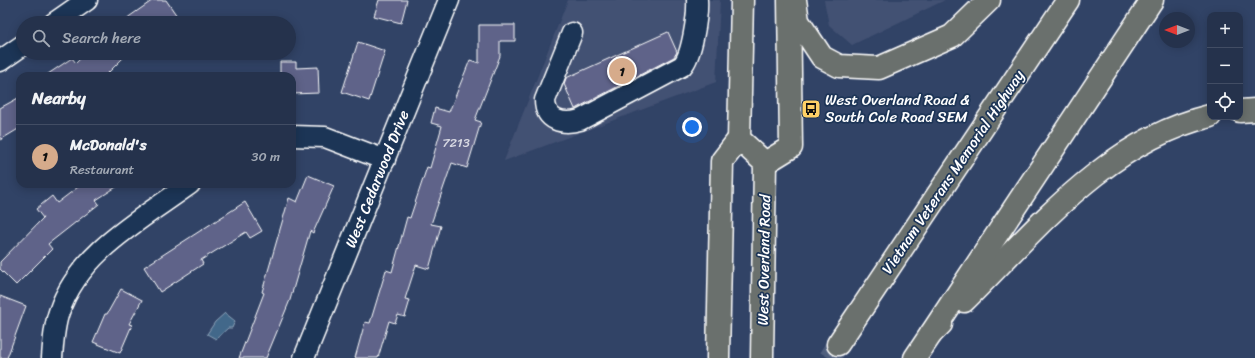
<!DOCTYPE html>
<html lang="en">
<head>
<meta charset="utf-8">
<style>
  :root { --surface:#25324c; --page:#313e56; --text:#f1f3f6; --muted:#a3aab5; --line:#424d64; --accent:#d6ab8b }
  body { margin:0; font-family:Sriracha,sans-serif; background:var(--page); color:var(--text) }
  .controls { position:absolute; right:12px; top:12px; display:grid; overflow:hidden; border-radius:8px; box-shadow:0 2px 10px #0003 }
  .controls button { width:36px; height:36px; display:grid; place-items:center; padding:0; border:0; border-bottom:1px solid var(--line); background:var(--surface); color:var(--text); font:20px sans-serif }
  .compass { position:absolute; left:1159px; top:12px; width:36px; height:36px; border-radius:50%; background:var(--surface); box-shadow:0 2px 10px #0003; rotate:270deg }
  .you { position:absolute; left:692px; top:127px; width:14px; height:14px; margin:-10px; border:3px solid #fff; border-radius:50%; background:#1a73e8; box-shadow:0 0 0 6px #1a73e833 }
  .badge { display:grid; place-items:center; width:26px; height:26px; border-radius:50%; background:var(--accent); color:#111; font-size:13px; font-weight:700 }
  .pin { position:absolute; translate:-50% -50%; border:2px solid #fff; box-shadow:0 1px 4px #0006 }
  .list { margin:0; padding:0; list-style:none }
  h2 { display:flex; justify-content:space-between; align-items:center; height:52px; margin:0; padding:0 16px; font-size:17px }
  h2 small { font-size:13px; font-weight:400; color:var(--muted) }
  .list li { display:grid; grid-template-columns:26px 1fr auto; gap:12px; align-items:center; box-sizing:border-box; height:64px; padding:0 16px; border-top:1px solid var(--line) }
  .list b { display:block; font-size:15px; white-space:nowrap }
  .list p { margin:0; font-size:13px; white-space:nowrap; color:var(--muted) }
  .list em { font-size:13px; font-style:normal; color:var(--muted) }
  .icon { flex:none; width:22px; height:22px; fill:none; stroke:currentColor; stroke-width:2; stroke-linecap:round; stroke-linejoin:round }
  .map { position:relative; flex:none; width:1255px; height:358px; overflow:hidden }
  .search { position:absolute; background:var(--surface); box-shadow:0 2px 10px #0003; left:16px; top:16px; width:280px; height:44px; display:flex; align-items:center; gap:10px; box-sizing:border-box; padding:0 14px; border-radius:22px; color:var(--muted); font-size:15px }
  .panel { position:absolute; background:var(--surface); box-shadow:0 2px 10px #0003; left:16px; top:72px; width:280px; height:116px; border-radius:12px }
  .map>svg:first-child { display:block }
  .built { fill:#435173 }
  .water { fill:#42678a; stroke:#8ea4b9 }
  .building { fill:#5f6389; stroke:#fff }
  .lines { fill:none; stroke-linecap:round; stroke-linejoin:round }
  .highway-tunnel { stroke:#505f7d; stroke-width:22; stroke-dasharray:22 11; stroke-linecap:butt }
  .minor-casing { stroke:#fff; stroke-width:23 }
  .major-casing { stroke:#fff; stroke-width:25 }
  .highway-casing { stroke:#fff; stroke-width:25 }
  .minor { stroke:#1d3557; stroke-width:20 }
  .major { stroke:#6b706d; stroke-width:22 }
  .highway { stroke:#6b706d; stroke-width:22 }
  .labels { text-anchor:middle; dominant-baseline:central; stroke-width:3.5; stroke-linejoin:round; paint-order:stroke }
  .number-label { font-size:13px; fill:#d7d8e2 }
  .poi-label { font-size:15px; fill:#fff; stroke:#1d3557; text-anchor:start }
  .street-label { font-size:15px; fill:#fff; stroke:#1d3557 }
</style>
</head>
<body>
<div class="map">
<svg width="1255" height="358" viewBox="0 0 1255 358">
  <rect width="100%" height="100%" fill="#314366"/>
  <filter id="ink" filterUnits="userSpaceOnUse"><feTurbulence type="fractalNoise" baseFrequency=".025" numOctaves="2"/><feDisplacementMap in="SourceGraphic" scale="8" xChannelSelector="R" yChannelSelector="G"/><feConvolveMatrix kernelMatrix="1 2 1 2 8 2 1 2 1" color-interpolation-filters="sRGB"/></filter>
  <g filter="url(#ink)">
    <g class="built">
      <polygon points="568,0 720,0 716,82 504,161"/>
      <polygon points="824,0 945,0 852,45 829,25"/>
    </g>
    <polygon class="water" points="225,313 235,321 232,328 228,328 216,339 207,334 215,322"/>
    <g class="building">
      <polygon points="153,0 166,0 177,16 167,23 120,23"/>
      <polygon points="379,0 407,0 401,23 374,16"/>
      <polygon points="479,25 515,25 515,41 500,41 500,56 475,120 481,122 467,168 452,163 431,224 441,226 429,269 416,265 405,299 410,300 405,317 398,315 395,323 389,321 378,358 355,358 365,322 370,323 386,270 392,272 407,217 410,218 427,167 430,168 442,126 431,123 435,108 449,112 470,60 479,63"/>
      <polygon points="668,32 677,52 674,57 575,109 564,84 566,78"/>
      <polygon points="358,42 385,51 369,101 342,92"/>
      <polygon points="86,53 128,53 105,76 45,76 72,58 76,63"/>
      <polygon points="280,62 296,62 296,68 318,67 319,93 292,94 292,76 280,76"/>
      <polygon points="20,97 20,128 0,140 0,108"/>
      <polygon points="308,175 334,186 313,233 310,231 290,300 266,358 239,358 264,293 262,292 289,198 297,202"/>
      <polygon points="82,184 121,184 96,200 99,204 48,244 52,249 16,285 0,269 0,262 43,218 36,209 52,196 57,203"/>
      <polygon points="245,202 262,231 250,238 246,232 201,260 203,264 160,292 144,267"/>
      <polygon points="121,289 142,300 129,324 132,325 120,353 93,342 105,314 107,314"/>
      <polygon points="0,296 26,306 7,358 0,358"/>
    </g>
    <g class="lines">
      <polyline class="highway-tunnel" points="829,358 838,344"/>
      <defs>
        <g id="minor">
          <polyline points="54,23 87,0"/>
          <path d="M572,33L545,100C545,121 563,125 580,120L682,66C692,56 698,15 697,0"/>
          <polyline points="0,61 23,45"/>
          <polyline points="292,136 325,137 385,160"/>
          <path d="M52,358C53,344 54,326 59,312C79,252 142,219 190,184"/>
          <polyline points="304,358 449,0"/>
        </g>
        <g id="major">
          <polyline points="742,0 739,139 765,163 762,358"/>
          <polyline points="765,163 791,147 789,0"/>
          <polyline points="718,358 722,161 739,139"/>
        </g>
        <g id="highway">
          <polyline points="795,0 798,21 822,57 839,66 879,68 952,36 989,0"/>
          <polyline points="1240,111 1255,110"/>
          <path d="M964,301C1036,230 1106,141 1210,116"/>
          <polyline points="931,334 1152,0"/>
          <polyline points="838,344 1068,0"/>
          <polyline points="915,358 931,334 941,324"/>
        </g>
      </defs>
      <use href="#minor" class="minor-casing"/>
      <use href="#major" class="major-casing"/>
      <use href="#highway" class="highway-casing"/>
      <use href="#minor" class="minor"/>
      <use href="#major" class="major"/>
      <use href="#highway" class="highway"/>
    </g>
  </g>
  <defs>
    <symbol id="bus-square" viewBox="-11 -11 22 22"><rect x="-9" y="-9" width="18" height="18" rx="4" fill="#ffd166" stroke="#1d3557"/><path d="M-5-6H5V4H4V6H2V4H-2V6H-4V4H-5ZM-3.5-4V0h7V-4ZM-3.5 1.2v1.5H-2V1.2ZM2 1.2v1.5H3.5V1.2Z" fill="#111"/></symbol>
  </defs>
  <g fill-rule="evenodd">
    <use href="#bus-square" x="800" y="98" width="22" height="22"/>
  </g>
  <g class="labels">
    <g class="number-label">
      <text x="456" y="142">7213</text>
    </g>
    <g class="poi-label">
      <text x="825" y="100">West Overland Road &amp;<tspan x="825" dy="17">South Cole Road SEM</tspan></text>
    </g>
    <g class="street-label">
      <text transform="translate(953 172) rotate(-56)">Vietnam Veterans Memorial Highway</text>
      <text transform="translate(377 179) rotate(-68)">West Cedarwood Drive</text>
      <text transform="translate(764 260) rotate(-89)">West Overland Road</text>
    </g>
  </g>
</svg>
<div class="controls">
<button>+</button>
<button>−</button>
<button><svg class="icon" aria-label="locate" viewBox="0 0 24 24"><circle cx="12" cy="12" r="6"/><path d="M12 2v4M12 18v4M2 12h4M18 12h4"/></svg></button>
</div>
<svg class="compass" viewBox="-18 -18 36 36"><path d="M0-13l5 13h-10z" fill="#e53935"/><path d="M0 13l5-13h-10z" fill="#a3aab5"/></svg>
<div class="you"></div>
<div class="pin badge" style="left:622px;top:71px">1</div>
<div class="search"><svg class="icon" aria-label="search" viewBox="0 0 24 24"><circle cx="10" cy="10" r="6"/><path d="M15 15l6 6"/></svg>Search here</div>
<section class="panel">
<h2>Nearby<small></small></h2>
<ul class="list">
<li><span class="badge">1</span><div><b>McDonald's</b><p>Restaurant</p></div><em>30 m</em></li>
</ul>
</section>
</div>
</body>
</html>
